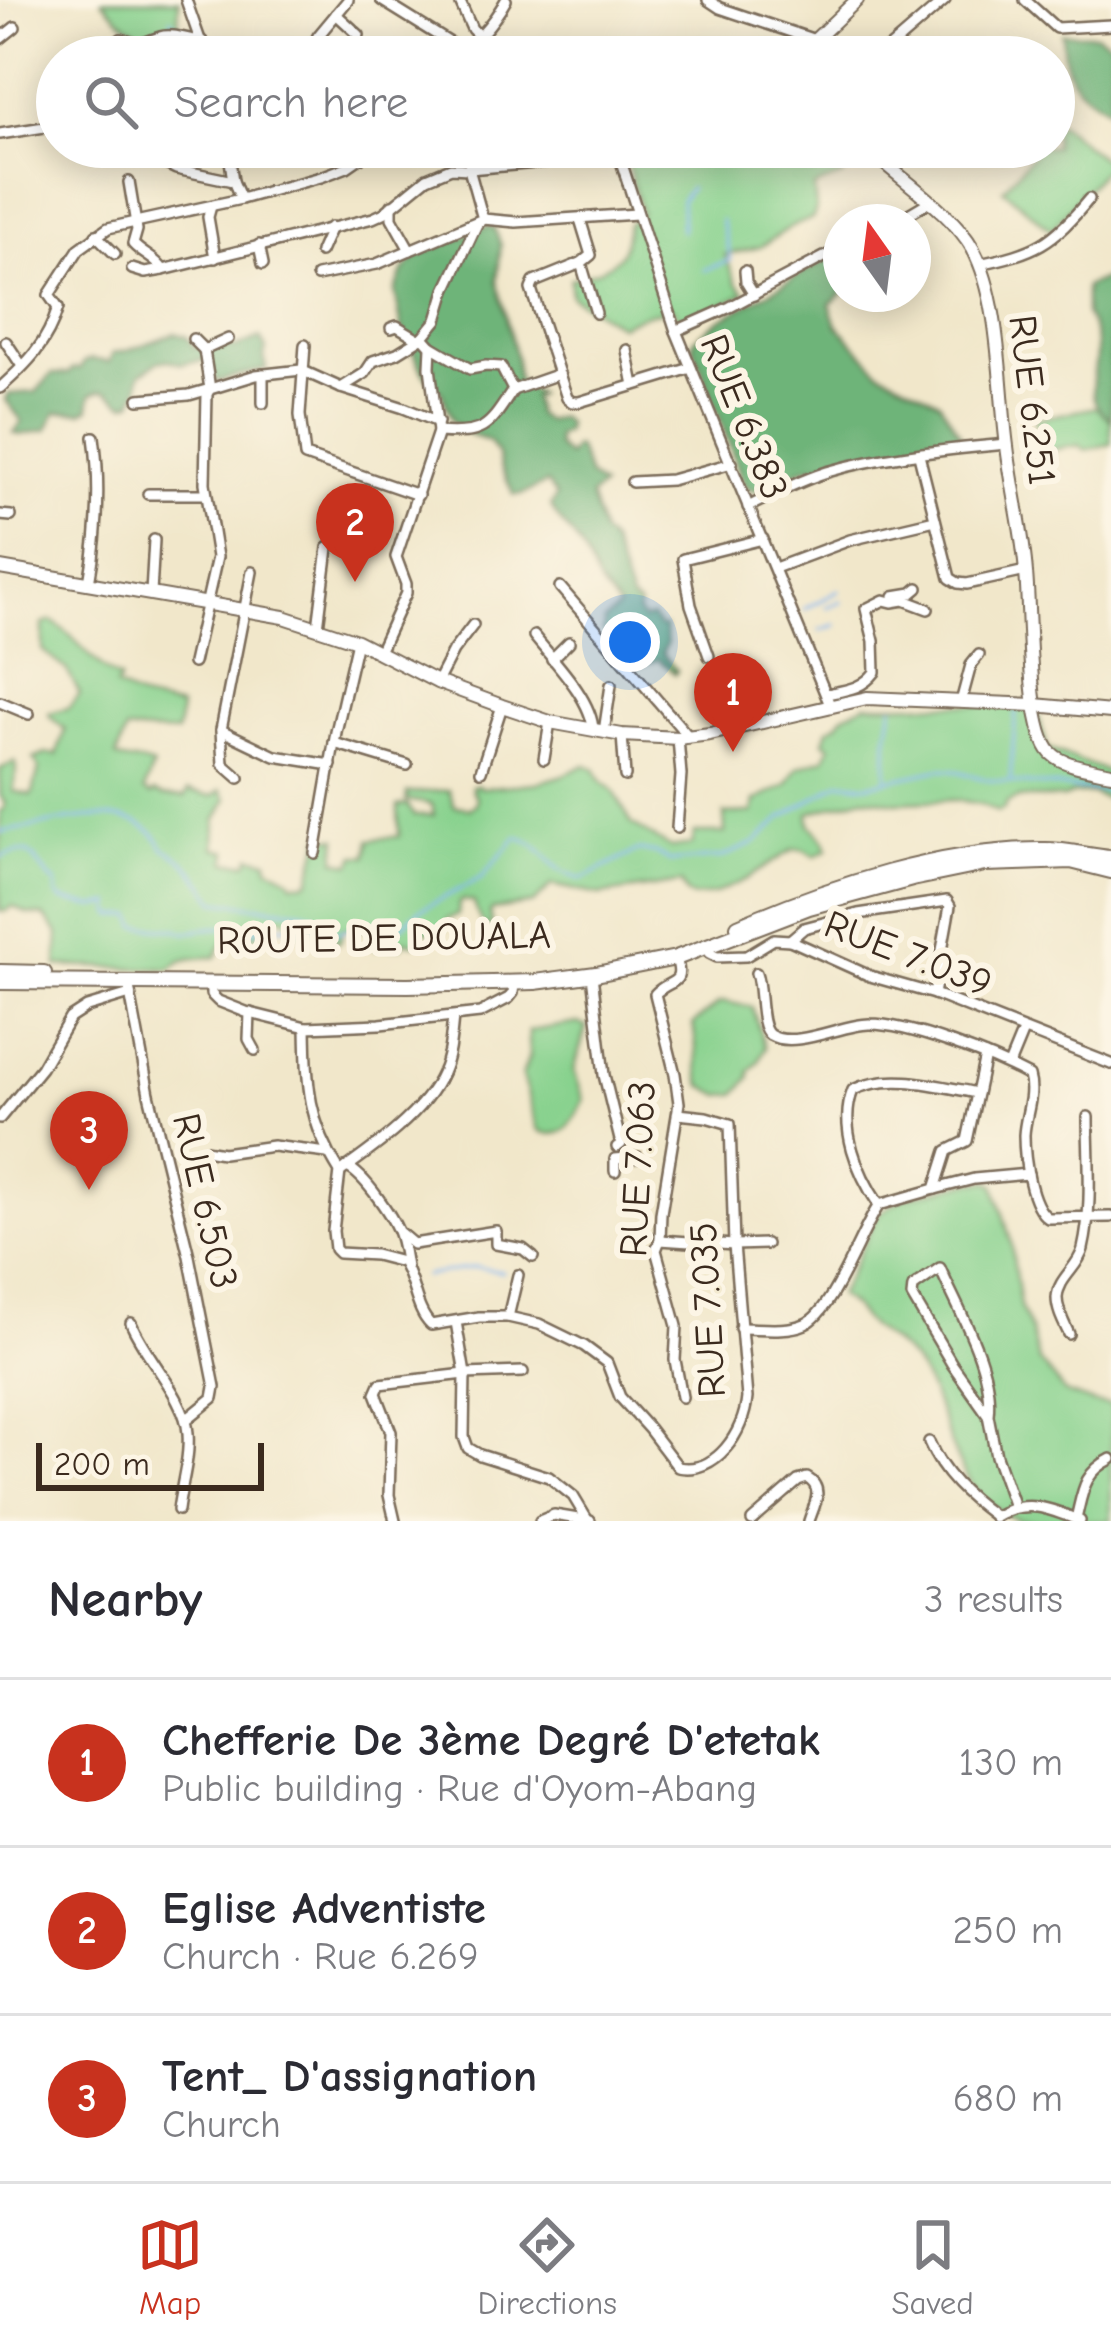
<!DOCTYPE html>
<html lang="en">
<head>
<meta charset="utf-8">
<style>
  :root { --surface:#fff; --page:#f2f2f3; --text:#2b2b33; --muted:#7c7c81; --line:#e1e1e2; --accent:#c8321e }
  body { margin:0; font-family:"Comic Neue",sans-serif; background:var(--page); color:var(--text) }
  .compass { position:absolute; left:823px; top:204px; width:108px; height:108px; border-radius:50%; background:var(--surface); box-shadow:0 6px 30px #0003; rotate:346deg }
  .scale { position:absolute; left:36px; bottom:30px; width:228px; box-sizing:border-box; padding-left:12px; border:6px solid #3b2a1e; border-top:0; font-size:33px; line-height:42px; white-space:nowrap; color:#3b2a1e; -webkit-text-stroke:9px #fcf5e5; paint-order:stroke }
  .you { position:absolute; left:630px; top:642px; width:42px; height:42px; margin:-30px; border:9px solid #fff; border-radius:50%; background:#1a73e8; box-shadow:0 0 0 18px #1a73e833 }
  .badge { display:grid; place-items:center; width:78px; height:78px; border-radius:50%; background:var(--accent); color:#fff; font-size:39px; font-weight:700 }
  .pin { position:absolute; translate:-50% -99px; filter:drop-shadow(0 3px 6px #0008) }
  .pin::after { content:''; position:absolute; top:63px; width:42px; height:36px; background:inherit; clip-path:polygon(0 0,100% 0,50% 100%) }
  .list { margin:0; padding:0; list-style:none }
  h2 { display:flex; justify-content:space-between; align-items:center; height:156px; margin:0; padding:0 48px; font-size:51px }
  h2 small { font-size:39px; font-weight:400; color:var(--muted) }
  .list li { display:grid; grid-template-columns:78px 1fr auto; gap:36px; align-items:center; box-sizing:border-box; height:168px; padding:0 48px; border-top:3px solid var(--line) }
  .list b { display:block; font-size:45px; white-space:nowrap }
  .list p { margin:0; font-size:39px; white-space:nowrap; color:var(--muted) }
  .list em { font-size:39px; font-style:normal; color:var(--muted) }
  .icon { flex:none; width:66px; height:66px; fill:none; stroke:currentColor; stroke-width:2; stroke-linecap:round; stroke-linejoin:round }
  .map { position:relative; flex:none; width:1111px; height:1521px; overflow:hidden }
  .search { position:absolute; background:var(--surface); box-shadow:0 6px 30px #0003; left:36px; right:36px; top:36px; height:132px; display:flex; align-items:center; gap:30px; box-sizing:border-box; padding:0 42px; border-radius:66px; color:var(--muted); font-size:45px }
  .sheet { height:660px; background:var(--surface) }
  nav { display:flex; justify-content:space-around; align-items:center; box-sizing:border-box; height:168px; border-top:3px solid var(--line); background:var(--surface); font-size:33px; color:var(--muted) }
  nav a { display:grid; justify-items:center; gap:6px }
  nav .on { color:var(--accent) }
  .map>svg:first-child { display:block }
  .green { fill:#88d28e; stroke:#627e56; stroke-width:3 }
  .forest { fill:#6eb479; stroke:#546f4c; stroke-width:3 }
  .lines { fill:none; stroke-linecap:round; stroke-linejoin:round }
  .stream { stroke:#80b5ee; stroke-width:3 }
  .street-casing { stroke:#7b6c5a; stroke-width:14 }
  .secondary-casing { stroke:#7b6c5a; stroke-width:16 }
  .primary-casing { stroke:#7b6c5a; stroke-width:18 }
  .street { stroke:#fff; stroke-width:9 }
  .secondary { stroke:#fff; stroke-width:12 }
  .primary { stroke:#fff; stroke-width:14 }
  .labels { text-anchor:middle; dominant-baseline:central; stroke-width:12; stroke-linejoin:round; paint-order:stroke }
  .street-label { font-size:39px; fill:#3b2a1e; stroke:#fcf5e5 }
</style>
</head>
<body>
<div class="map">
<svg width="1111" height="1521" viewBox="0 0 1111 1521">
  <rect width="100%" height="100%" fill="#fcf5e5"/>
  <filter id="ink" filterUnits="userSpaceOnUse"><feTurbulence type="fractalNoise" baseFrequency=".00833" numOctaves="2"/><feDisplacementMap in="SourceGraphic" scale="24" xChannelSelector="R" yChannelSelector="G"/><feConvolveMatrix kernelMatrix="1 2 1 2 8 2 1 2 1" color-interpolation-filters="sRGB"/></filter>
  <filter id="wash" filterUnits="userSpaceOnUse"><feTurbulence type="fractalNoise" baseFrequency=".004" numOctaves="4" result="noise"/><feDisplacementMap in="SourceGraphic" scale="48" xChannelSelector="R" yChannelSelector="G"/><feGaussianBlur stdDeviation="2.7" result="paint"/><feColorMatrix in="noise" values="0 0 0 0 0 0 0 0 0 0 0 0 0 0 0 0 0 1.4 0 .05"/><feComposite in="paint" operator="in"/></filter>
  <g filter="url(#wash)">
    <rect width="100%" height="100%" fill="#f1e7ca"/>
    <g class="green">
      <path d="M102,0H179L178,27C149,49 121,23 102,0Z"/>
      <polygon points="1059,123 1108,164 1051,230 1003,189 1039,147 1054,147 1054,129"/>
      <path d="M767,147H835L843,176L814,187L816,209L813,218L789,228L760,247L725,255L736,282L745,293L682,325L674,309L646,314L619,325L571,296L570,279C588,275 619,266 624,246C626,239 626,231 628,224L641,213L626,159H710L732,164L749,160Z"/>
      <polygon points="1097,407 1111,420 1111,444 1085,450 1080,445 1043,451 1035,419"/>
      <path d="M52,621C78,637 92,665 120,679L116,687L144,700L180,708L177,733L126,731L116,757C130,765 140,759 153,766L144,791L152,795L154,792L164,796L185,797L188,791L213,796L221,790L227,799L216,821L215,848L228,851L227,862L248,863L251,856L268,860L269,867L290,878L292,882L303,883L310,880L321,837L338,838L336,860L352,864L356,855L367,856L370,840L399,836L398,806L407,804L414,815H434L432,804L406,800L407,793L449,790L454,806L471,808L476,804L477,798L472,790V786L478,785L480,788L536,783L561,776L586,765L595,769L601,781L613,790L632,824L671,848L692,845L695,833H725L724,814L753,813L755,801L787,785L798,767L825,758L830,746L824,741L828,729L837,724L844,715L866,704L1035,705L1048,749L1111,773V801L1090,793L1073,794L1064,798H1019L1007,803L1004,809L998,812L981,804L957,800L896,802L864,797L809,813L810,824L825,841L828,849L815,856L802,849H794L745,880L714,894L693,897L687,894L681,883L600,895L552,885L533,904L492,910L490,913L492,925L486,928L477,913L474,902L463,900L459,903L458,915L447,919L445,929L432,934L424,930L420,932V939L415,944L405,940L402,946L374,948L372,928L343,929L340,942H336L333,932L309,927L301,934L294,935L292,932V923L283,917L265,921L263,931L258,935L224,941L216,957C202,958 181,956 171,969L57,966L59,934L44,916L28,914L12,906L6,911H0V811L4,809L5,804L0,795V769L15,762L17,767L13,791L31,795L33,793L39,768L34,759L46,754L57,755L65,729L50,717L49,713L68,708L80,694L66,669L43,651V624Z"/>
      <path d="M725,1002L752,1007L765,1048L759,1061L750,1071V1078L736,1094L721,1095L702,1085C696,1064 697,1045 693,1024L719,1003Z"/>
      <path d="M578,1023L586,1027L574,1071L584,1100C574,1121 564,1143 538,1130L522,1076L529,1056V1031Z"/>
      <path d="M989,1181L995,1185L1011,1242L1020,1306L1031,1332L1038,1360L1065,1393L1093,1403L1111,1405V1521C1090,1521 1035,1521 1018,1520C949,1493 953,1424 919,1370C907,1351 888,1341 871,1327C855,1314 858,1307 838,1296L879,1213L903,1198L970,1182Z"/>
    </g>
    <g class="forest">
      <path d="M1062,33L1096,34L1111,43V110C1072,87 1064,78 1062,33Z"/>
      <path d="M488,226L494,228L501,245L497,281L516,358L517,380L537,394L532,397L536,415L546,421L559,417L566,423L565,432L556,436L557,447L568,456L573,448L577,447L589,476L602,487L590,496L602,534L611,543L631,600L640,607L637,612L643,620L652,617L659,627H664L667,643L662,653L677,671L675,674L658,659L641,666L653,651L650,645L643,644L623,652L603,631L604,621L619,608C613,600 605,592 599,584C592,573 588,559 581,548C573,532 558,524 551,506L556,497L547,483L523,494L514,495L500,466L498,455L488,441L463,431L452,420L442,393L424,374L402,328L395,292L404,270L419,255Z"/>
      <polygon points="841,252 842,294 830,304 837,325 879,370 939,401 962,437 805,468 760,490 751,490 744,485 693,345 695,338 719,320"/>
      <path d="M1111,276V420C1109,418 1098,409 1097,406C1082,378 1111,353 1085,315V287Z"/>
      <path d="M175,333L187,337L195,348L216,343L236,348L260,338L266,349L264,356L266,369L219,381L216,380L209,360L181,364L168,360L158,362L140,374L139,388L133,402L125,404C113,398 108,384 91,395L89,408L83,412H56L47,430L20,435L14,433L22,421L6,400L9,394L36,392L52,374H68L73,369H80L84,362L91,359L109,362L113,353L126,351Z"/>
    </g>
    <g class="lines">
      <g class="stream">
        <polyline points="171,19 176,30"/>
        <polyline points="682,232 681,200 690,188"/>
        <polyline points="704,270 731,260 721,220"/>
        <polyline points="827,607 842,602"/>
        <polyline points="805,609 839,591"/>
        <polyline points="820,630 836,625"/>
        <polyline points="887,780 887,741 893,706"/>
        <polyline points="1010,781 1016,711"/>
        <path d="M0,832C45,828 138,792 163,848C189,860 199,878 216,901L303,911L316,915L321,929L338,932L377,923L400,927L420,910L481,878L517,837C550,846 544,870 582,879L639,850L655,853L671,862L722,857L755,843L782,818L840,782L865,785L940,769L954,770L988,780L1111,792"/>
        <path d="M0,857C41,841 31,866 56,883L57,895L62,900L94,907L112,904L111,911L115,916H133L137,926L176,929L186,933L200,929L225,927L254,930L266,925L320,929"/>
        <polyline points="425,1276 476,1267 502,1272"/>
      </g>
    </g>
  </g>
  <g filter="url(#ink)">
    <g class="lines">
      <defs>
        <g id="street">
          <polyline points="186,0 206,57"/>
          <polyline points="381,0 463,51 479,57"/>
          <polyline points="459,0 472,29 479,36"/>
          <polyline points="708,0 720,8 815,40"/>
          <polyline points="1025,0 1056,28 1111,25"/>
          <polyline points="336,14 359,35"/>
          <polyline points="0,39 15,27"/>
          <polyline points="312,49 340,57"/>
          <path d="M102,57L105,50L121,39C145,47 139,43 160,37C172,33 189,40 202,41"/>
          <polyline points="288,57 312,49 318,36 348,0"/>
          <path d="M452,57C475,44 493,23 506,0"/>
          <polyline points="777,57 815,40"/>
          <polyline points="879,57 945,0"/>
          <polyline points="0,134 57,125"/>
          <polyline points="131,147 176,169 233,181"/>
          <polyline points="211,147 229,152"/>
          <polyline points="228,147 233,181 241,199"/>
          <polyline points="618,152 676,331 830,705"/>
          <path d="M129,182L137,230L133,244C143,255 156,258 163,270L373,218L384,213L427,178L451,168L469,169L548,162L618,152L699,158L707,156L713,147"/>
          <polyline points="392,205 392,218 410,250"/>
          <polyline points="211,206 208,217 215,258"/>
          <polyline points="580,219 591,255 581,263 534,282 531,289 567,398 572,402 579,402 691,368"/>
          <polyline points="895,222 929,202"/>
          <polyline points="96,235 115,254"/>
          <polyline points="259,245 263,264"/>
          <polyline points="320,252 331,227"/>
          <polyline points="581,263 596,313"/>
          <path d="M979,264C1036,252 1052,244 1089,199"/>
          <polyline points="132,269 145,273 163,270"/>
          <polyline points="745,271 746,282 754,295"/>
          <polyline points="317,276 377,264 483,219 469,169 471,147"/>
          <polyline points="391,328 397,326 417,338"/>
          <polyline points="676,331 730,307 841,248"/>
          <polyline points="6,342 22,366"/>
          <polyline points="305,345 300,415 305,456 418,495"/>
          <polyline points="431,346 470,369 486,366 501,367 513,390"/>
          <polyline points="204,350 228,339"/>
          <polyline points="627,350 634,385"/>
          <path d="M0,388C28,363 47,344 58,308L49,295L79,249L108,228L241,199L321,177L347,167L376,147"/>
          <polyline points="341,388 365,373 373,361 397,353 423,337"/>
          <polyline points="139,399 189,395 210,389 204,350 193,339"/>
          <polyline points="263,403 263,374"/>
          <path d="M438,432C486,436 489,426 513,390L559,374"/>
          <polyline points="919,455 950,578 958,583 967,584 1026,571"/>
          <polyline points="632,482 671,480 732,463"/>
          <polyline points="148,494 206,494"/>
          <path d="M748,507C774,494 799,481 827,472C884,455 947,450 1006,444"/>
          <polyline points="0,515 11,516"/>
          <polyline points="775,568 850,540 935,520"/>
          <polyline points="252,572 221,730 275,756 331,765"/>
          <path d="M89,583C98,534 101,487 94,437"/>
          <polyline points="560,587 688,736"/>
          <polyline points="151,593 154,540"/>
          <polyline points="894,596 912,593 918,588"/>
          <polyline points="318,627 328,548"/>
          <path d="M534,636C553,660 592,699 593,730"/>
          <polyline points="379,652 406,593 406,584 396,557 438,432 430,367 431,346 423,337 437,320 446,290 477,224 483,219 516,222 637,214"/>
          <polyline points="709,656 691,605 683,559 763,539"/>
          <polyline points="552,659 569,642"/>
          <polyline points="193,663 217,557 205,483 207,394 210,389 256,375 301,370 341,388 404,408 438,422"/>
          <polyline points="437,682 453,651 473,625"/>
          <path d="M826,694C847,690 862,689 875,672L874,641L866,609L884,600L892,602L904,600L928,609"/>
          <polyline points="0,702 29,714"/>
          <polyline points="961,702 971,665 979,655"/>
          <polyline points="221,730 223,764 239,778"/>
          <polyline points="604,732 611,685"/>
          <polyline points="622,735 625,776"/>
          <polyline points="334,743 407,765"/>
          <polyline points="544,759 550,722"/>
          <polyline points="481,771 502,706"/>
          <polyline points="677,828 681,775 678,738"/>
          <polyline points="315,853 336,732 357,641"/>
          <polyline points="790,940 804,928 858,914 947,901 950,906 934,994"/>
          <polyline points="708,947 709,953 717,957 746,956 774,939 790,940 870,976 934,994 1111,1064"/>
          <path d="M676,958C685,987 670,978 655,994L675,1074L679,1103L661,1213L660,1240L656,1250L677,1326L675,1360L682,1397"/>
          <path d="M756,973C762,988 758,1027 770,1035C795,1050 845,1023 870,1024C910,1024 993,1057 1029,1076C1035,1096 1025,1115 1024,1135C1024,1157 1030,1206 1048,1218L1111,1217"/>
          <polyline points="592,975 604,1075 621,1144 617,1147"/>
          <polyline points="128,982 149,1094 189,1256 215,1387 213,1398 186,1420"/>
          <polyline points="211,983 211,994 218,1001 246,1012 306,1027 380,1024 480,1013 509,998 513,993 514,984"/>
          <polyline points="250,1013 249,1039 255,1050"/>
          <path d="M306,1027C307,1085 308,1122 340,1172L333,1231L335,1249L339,1253L375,1255L402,1262C415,1281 415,1310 431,1325L479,1317H508L539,1324L584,1346L607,1363L620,1397L649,1429L678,1467C716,1475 744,1432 747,1398L734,1245L730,1124L706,1117L678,1114"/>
          <polyline points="1009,1065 1023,1031"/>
          <polyline points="0,1118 41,1068 70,1018 87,1007 130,994"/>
          <polyline points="205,1150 223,1153 273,1146 327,1153"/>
          <path d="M347,1167C364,1174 395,1219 400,1237C403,1246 404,1257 406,1267"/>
          <polyline points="615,1171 615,1159 638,1157"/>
          <path d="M340,1172C374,1148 425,1112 442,1073C450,1056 451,1036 453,1017"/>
          <polyline points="935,1189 974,1179 1028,1174"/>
          <path d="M879,1205C858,1174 838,1127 853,1090C890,1072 939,1086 977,1093"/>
          <polyline points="400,1233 413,1244 496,1231 496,1244 523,1249 533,1257"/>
          <polyline points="660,1240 734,1245 766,1244"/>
          <polyline points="508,1317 518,1275"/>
          <polyline points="456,1322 465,1374 464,1437 468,1448 480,1455 549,1477 573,1496 588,1521"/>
          <path d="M131,1323C145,1357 186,1398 188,1433C190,1459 181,1485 178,1510"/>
          <path d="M740,1328C760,1328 786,1332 805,1324C833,1312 860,1232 879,1205L935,1189L947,1151L967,1141L985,1056"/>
          <path d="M1069,1334C1064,1323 1057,1311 1057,1298C1058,1278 1078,1268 1083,1249C1093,1206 1088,1160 1088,1117"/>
          <path d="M988,1415C994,1368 959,1312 940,1268L913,1287L912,1296L952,1364L988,1415L996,1456L1014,1507"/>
          <path d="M929,1442C943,1475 966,1495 994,1516"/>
          <path d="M994,1517C1025,1498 1049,1508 1080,1521"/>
          <path d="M1076,1519C1083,1491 1083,1473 1111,1459"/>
          <polyline points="395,1521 389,1495 391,1432 376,1393 380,1384 465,1374 523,1372"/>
          <polyline points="540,1521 554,1515 590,1521"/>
          <path d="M752,1521L798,1481L807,1478C825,1488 814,1505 809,1521"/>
        </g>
        <g id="secondary">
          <polyline points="828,57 815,40 857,0"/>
          <path d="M871,147L881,160C909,185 955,216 973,249C1001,301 999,388 1007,446C1012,489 1023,531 1026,573C1030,610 1027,728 1051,753C1064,766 1093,769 1111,773"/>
          <polyline points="0,568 284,617 357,641 437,682 502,706 550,722 622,735 678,738 710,734 867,698 1035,705 1111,712"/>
        </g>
        <g id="primary">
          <path d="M738,926C828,887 947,848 1046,850C1068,850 1089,856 1111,858"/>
          <polyline points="0,972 44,973"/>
          <polyline points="0,982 408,985 535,982 596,974 676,958 809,907 912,879 985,864 1071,861 1111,871"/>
        </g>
      </defs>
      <use href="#street" class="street-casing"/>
      <use href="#secondary" class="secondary-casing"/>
      <use href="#primary" class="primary-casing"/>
      <use href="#street" class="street"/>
      <use href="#secondary" class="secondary"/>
      <use href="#primary" class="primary"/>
    </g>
  </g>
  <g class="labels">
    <g class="street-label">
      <text transform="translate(1032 400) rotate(83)">RUE 6.251</text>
      <text transform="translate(744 417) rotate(68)">RUE 6.383</text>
      <text transform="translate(384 938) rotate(-1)">ROUTE DE DOUALA</text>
      <text transform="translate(908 954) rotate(21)">RUE 7.039</text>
      <text transform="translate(638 1169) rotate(-87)">RUE 7.063</text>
      <text transform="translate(205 1201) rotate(77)">RUE 6.503</text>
      <text transform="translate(708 1310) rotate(-93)">RUE 7.035</text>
    </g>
  </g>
</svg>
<svg class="compass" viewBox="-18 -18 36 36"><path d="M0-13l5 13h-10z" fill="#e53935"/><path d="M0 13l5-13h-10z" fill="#7c7c81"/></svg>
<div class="scale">200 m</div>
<div class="you"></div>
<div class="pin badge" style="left:733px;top:752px">1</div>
<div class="pin badge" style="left:355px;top:582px">2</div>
<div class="pin badge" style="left:89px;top:1190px">3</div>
<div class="search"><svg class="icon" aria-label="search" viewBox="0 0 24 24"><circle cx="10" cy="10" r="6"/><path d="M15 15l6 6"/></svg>Search here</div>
</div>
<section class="sheet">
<h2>Nearby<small>3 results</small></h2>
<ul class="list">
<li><span class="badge">1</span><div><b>Chefferie De 3ème Degré D'etetak</b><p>Public building · Rue d'Oyom-Abang</p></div><em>130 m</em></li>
<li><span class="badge">2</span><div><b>Eglise Adventiste</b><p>Church · Rue 6.269</p></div><em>250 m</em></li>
<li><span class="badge">3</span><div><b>Tent_ D'assignation</b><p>Church</p></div><em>680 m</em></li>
</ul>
</section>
<nav>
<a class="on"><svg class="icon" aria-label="map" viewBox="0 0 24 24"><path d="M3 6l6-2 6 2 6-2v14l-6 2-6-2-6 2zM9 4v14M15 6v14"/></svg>Map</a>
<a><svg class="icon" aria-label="directions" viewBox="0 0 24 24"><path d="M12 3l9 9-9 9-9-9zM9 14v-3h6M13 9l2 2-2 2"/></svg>Directions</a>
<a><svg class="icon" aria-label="saved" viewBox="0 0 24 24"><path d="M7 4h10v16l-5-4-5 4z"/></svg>Saved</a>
</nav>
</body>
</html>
